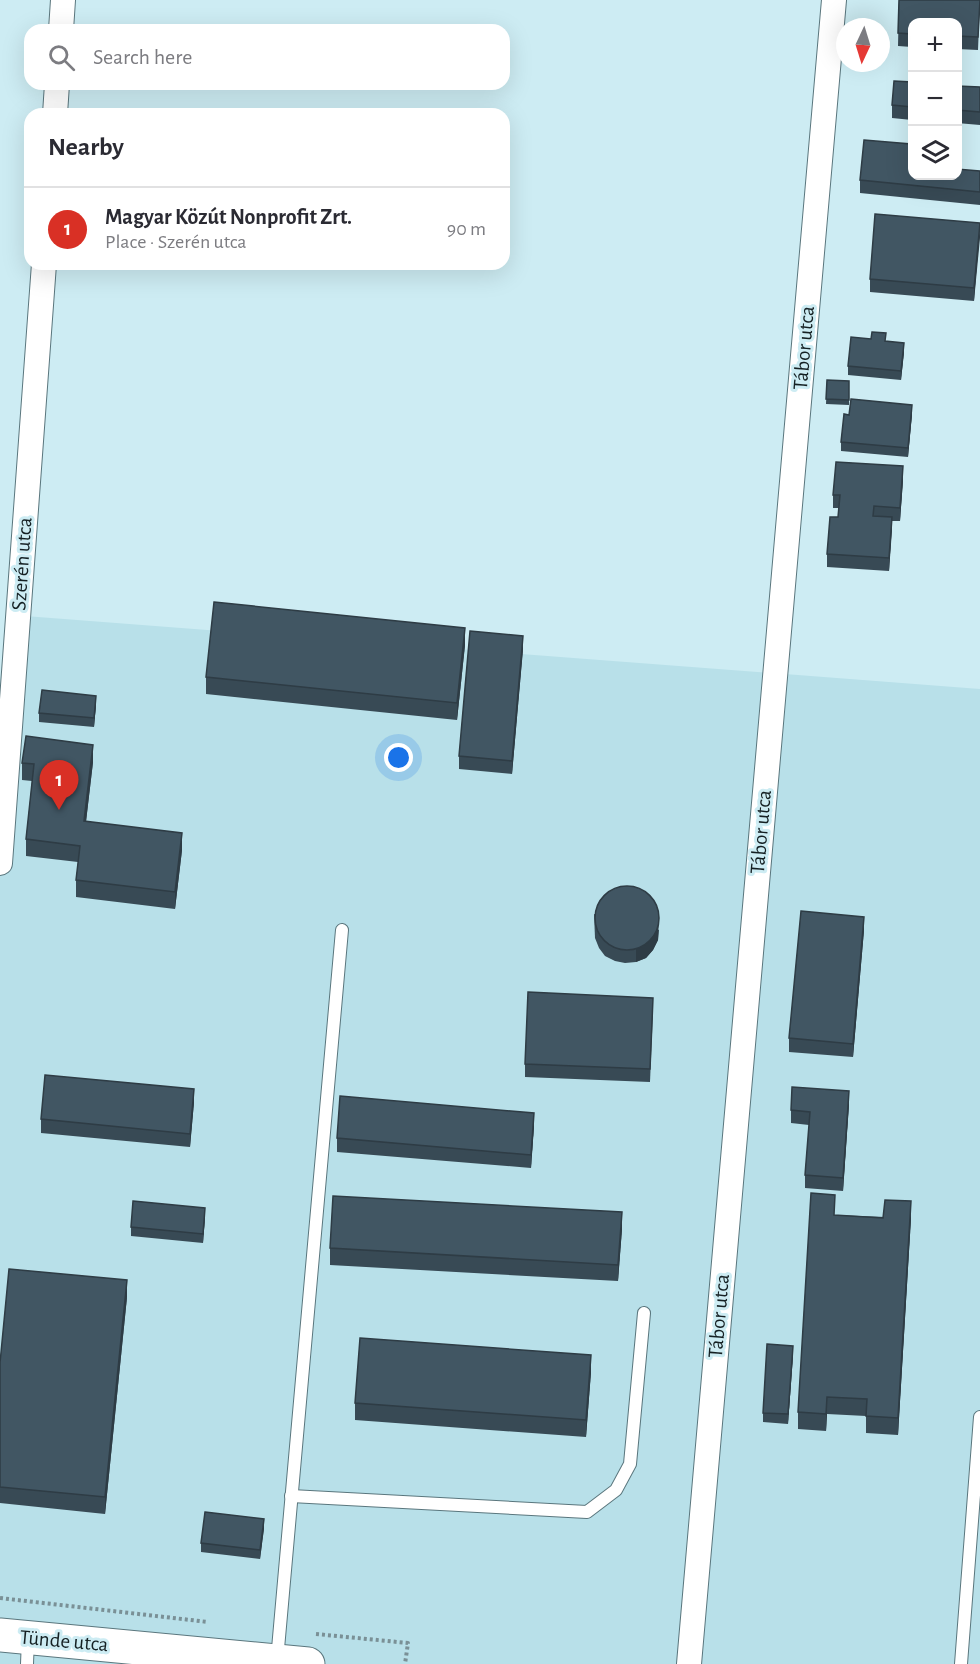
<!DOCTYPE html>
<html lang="en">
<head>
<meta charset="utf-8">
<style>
  :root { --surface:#fff; --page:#f7f7f7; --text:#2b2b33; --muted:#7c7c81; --line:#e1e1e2; --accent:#d93025 }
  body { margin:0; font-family:"Alegreya Sans",sans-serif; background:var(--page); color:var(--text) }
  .controls { position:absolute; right:18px; top:18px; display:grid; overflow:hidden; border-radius:12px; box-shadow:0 6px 24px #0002 }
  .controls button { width:54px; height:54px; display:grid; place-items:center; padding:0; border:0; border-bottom:2px solid var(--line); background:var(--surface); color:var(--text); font:30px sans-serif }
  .compass { position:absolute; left:836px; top:18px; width:54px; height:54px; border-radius:50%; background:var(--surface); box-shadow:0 6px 24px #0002; rotate:184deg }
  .you { position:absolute; left:399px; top:758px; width:21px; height:21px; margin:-15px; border:4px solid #fff; border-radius:50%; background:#1a73e8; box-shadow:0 0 0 9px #1a73e833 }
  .badge { display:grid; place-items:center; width:39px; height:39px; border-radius:50%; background:var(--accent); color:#fff; font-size:20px; font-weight:700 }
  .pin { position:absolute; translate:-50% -50px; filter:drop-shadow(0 2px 3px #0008) }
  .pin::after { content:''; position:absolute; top:32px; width:21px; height:18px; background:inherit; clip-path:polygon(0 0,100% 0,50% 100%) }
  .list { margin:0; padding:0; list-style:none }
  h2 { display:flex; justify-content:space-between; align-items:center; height:78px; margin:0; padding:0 24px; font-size:26px }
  h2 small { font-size:20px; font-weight:400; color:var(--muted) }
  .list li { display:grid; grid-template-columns:39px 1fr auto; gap:18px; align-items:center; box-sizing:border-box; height:84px; padding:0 24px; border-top:2px solid var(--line) }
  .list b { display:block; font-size:22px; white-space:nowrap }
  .list p { margin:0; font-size:20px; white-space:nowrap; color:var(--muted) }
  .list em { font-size:20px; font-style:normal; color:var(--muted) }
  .icon { flex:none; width:33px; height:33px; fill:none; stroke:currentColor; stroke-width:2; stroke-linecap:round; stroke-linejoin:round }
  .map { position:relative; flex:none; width:980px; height:1664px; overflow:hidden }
  .search { position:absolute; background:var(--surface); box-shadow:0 6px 24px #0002; left:24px; top:24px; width:486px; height:66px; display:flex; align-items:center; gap:15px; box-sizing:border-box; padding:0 21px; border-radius:18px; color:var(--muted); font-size:22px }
  .panel { position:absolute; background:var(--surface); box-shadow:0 6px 24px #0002; left:24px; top:108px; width:486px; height:162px; border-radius:18px }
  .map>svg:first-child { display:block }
  .built { fill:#b8e0e9 }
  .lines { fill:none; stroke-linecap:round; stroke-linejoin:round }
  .lane-casing { stroke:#5a767d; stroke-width:14 }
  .street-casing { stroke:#5a767d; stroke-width:26 }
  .secondary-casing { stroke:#5a767d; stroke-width:35 }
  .path { stroke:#7a9096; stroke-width:4; stroke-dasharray:3 3; stroke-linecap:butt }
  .lane { stroke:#fff; stroke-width:12 }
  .street { stroke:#fff; stroke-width:24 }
  .secondary { stroke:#fff; stroke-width:33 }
  .wall { fill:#384a55 }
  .shaded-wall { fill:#2e3c45 }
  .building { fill:#415663; stroke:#2e3c45; stroke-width:1.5 }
  .labels { text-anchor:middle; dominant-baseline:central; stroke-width:6; stroke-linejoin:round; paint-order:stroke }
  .street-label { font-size:21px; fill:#152023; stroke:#cdecf3 }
</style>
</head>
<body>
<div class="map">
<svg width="980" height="1664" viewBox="0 0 980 1664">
  <rect width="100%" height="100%" fill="#cdecf3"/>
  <polygon class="built" points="25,616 980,689 980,1664 0,1664 0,755"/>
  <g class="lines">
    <defs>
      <g id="lane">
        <polyline points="291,1496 587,1512 616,1490 630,1464 644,1313"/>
        <polyline points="277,1660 342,930"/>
        <polyline points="27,1664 28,1639"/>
        <polyline points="961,1664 980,1417"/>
      </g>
      <g id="street">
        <polyline points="61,30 63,0"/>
        <polyline points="55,114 57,84"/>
        <polyline points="0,863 44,264"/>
        <polyline points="689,1664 834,0"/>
      </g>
      <polyline id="secondary" points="0,1635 308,1664"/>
    </defs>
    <use href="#lane" class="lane-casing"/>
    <use href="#street" class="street-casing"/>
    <use href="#secondary" class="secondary-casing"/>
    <g class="path">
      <polyline points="0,1598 208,1622"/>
      <polyline points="316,1634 408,1643 405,1664"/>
    </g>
    <use href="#lane" class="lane"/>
    <use href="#street" class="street"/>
    <use href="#secondary" class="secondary"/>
  </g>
  <g class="wall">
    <polygon points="899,0 980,0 978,50 957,49 957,22 912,22 912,47 898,46"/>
    <polygon points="912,82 912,120 892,118 892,105"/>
    <polygon points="957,86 980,87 980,125 957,123"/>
    <polygon points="911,154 912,176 980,171 980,205 860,193 860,180"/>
    <polygon points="980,223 974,301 870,292 870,279"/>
    <polygon points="886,341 904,352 901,380 848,375 848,366"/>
    <polygon points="827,380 849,381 849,405 826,404"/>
    <polygon points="912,414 908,457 841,451 841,442"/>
    <polygon points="903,480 900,521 892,521 889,571 827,567 827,554 838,517 839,508 833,508 833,495"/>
    <polygon points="465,645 457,720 206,694 206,677"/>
    <polygon points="523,649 512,774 459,769 459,756"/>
    <polygon points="96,705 94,727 39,722 39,713"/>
    <polygon points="93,762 86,822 182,850 175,909 76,897 76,880 78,862 26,856 26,839 32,781 22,780 22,763"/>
    <polygon points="594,914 659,930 658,940 653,950 646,958 636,962 625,963 615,961 605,956 599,948 595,938"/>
    <polygon points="864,930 853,1057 789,1052 789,1038"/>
    <polygon points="653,1011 650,1082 525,1077 525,1064"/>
    <polygon points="194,1102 190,1147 41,1133 41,1119"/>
    <polygon points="849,1104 843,1191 805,1188 805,1175 809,1125 791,1123 791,1110"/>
    <polygon points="534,1126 531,1168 337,1152 337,1138"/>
    <polygon points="835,1215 911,1218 898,1435 866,1433 866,1416 827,1414 826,1431 798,1429 798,1412"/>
    <polygon points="205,1217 203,1243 131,1236 131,1227"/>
    <polygon points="622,1229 618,1281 330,1265 330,1248"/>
    <polygon points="127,1297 105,1514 0,1503 0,1363"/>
    <polygon points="793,1355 788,1424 763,1422 763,1413"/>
    <polygon points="591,1372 586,1437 355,1420 355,1403"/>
    <polygon points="264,1528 260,1559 201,1552 201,1543"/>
  </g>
  <g class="shaded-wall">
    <polygon points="980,225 980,238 974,301 974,288"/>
    <polygon points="904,343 904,352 901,380 901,371"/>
    <polygon points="912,405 912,414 908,457 908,448"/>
    <polygon points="903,466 903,480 900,521 900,508"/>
    <polygon points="892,517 892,530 889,571 889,558"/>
    <polygon points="465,628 465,645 457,720 457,703"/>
    <polygon points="523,636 523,649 512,774 512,761"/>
    <polygon points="96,696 96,705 94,727 94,718"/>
    <polygon points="93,745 93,762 84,838 84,821"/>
    <polygon points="182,833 182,850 175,909 175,892"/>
    <polygon points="659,916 658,940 653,950 646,958 636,962 636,949"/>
    <polygon points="864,917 864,930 853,1057 853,1044"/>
    <polygon points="194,1089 194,1102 190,1147 190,1134"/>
    <polygon points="849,1091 849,1104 843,1191 843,1178"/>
    <polygon points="534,1113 534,1126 531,1168 531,1155"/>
    <polygon points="911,1201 911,1218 898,1435 898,1418"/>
    <polygon points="205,1208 205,1217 203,1243 203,1234"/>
    <polygon points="622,1212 622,1229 618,1281 618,1265"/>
    <polygon points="127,1280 127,1297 105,1514 105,1497"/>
    <polygon points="793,1346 793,1355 788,1424 788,1414"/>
    <polygon points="591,1355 591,1372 586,1437 586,1420"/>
    <polygon points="827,1397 827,1414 826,1431 826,1414"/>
    <polygon points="264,1519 264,1528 260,1559 260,1550"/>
  </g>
  <g class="building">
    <polygon points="899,0 980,0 978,37 957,36 957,22 912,22 912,34 898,33"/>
    <polygon points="894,81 912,82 912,107 892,105"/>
    <polygon points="957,86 980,87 980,112 957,110"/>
    <polygon points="864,140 911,144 910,154 912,154 912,176 957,176 957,169 980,171 980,192 860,180"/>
    <polygon points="875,214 980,223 974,288 870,279"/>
    <polygon points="872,332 886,333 885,341 904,343 901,371 848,366 851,337 871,339"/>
    <polygon points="827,380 849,381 849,400 826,399"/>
    <polygon points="851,399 912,405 908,448 841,442 844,414 849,415"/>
    <polygon points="836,462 903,466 900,508 874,506 873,516 892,517 889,558 827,554 830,517 838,517 840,495 833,495"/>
    <polygon points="214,602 465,628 457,703 206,677"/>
    <polygon points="470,631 523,636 512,761 459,756"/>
    <polygon points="42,690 96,696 94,718 39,713"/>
    <polygon points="26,736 93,745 84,821 182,833 175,892 76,880 80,846 26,839 34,764 22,763"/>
    <circle cx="627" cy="918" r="32"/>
    <polygon points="801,911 864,917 853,1044 789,1038"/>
    <polygon points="528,992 653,998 650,1069 525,1064"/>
    <polygon points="45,1075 194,1089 190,1134 41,1119"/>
    <polygon points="792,1087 849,1091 843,1178 805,1175 810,1112 791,1110"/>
    <polygon points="340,1096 534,1113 531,1155 337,1138"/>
    <polygon points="811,1193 835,1195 834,1215 883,1218 885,1200 911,1201 898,1418 866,1416 867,1399 827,1397 826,1414 798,1412"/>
    <polygon points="333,1196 622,1212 618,1265 330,1248"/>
    <polygon points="133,1201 205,1208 203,1234 131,1227"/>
    <polygon points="9,1269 127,1280 105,1497 0,1487 0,1363"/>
    <polygon points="360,1338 591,1355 586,1420 355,1403"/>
    <polygon points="767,1344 793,1346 788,1414 763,1413"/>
    <polygon points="205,1512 264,1519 260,1550 201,1543"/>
  </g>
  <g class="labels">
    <g class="street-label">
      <text transform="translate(804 348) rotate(-85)">Tábor utca</text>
      <text transform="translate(22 564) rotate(-86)">Szerén utca</text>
      <text transform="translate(761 832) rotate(-85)">Tábor utca</text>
      <text transform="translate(719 1316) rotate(-85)">Tábor utca</text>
      <text transform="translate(64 1641) rotate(5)">Tünde utca</text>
    </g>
  </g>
</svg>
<div class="controls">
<button>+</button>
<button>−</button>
<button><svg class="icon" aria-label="layers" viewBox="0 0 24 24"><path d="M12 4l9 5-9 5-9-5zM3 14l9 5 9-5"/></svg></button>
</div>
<svg class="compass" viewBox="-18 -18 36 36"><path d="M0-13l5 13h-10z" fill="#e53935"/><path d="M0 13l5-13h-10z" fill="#7c7c81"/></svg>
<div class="you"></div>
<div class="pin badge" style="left:59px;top:810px">1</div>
<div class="search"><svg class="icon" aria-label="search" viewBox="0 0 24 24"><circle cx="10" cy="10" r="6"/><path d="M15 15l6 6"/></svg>Search here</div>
<section class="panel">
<h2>Nearby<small></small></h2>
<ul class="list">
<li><span class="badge">1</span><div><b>Magyar Közút Nonprofit Zrt.</b><p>Place · Szerén utca</p></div><em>90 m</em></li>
</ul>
</section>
</div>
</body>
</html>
